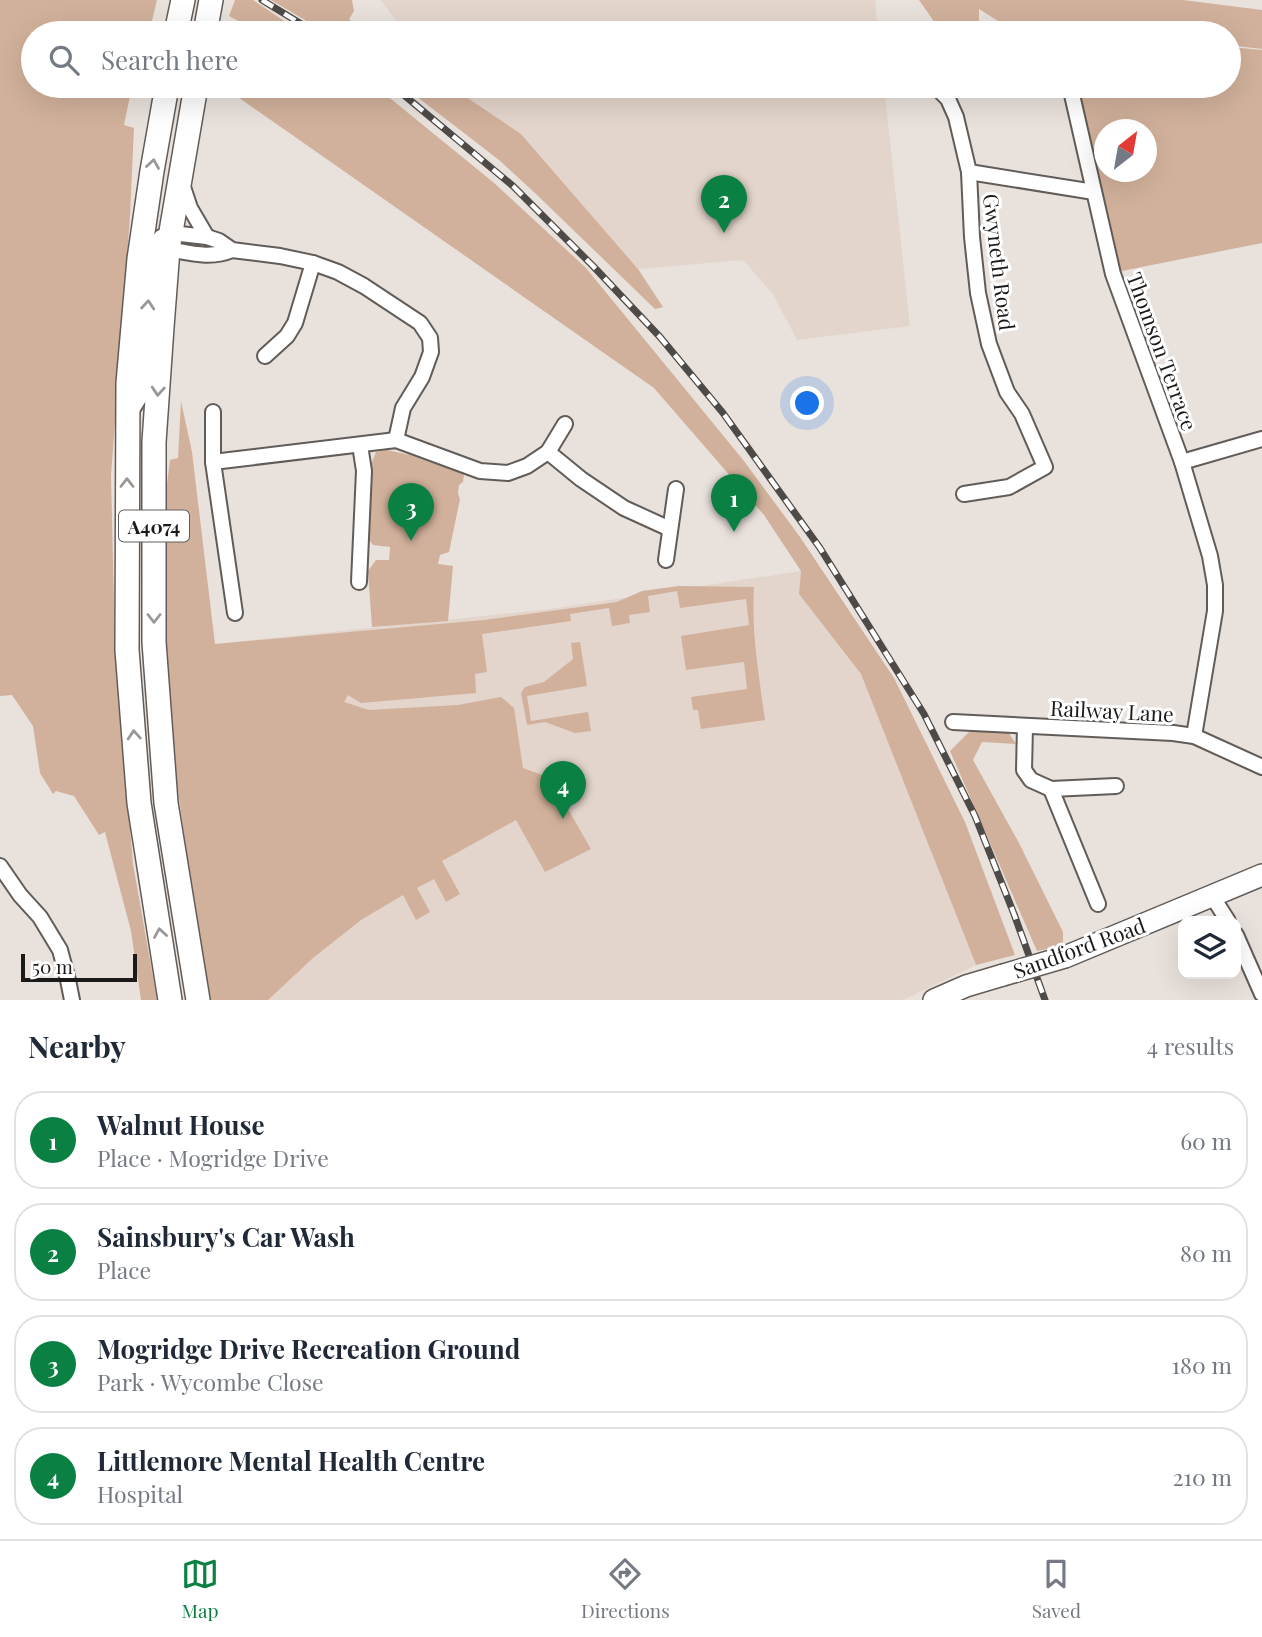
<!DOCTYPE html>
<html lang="en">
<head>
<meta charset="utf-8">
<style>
  :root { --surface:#fff; --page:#f6f6f7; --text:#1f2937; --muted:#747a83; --line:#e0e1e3; --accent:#0b8043 }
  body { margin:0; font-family:"Playfair Display",serif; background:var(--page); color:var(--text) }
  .controls { position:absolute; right:21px; bottom:21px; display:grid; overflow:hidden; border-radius:14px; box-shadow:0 7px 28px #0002 }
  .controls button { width:63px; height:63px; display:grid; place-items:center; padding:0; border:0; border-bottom:2px solid var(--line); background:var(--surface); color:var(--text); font:35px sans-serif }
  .compass { position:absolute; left:1094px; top:119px; width:63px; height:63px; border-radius:50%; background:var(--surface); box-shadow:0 7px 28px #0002; rotate:31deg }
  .scale { position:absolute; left:21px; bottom:18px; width:116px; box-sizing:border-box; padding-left:7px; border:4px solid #1c1a18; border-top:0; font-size:19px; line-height:24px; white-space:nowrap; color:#1c1a18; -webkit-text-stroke:5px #fff; paint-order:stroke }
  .you { position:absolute; left:808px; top:404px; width:24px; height:24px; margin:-18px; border:5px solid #fff; border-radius:50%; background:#1a73e8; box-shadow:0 0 0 10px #1a73e833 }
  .badge { display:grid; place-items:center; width:46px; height:46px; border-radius:50%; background:var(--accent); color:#fff; font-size:23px; font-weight:700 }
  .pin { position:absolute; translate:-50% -58px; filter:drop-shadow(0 2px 4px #0008) }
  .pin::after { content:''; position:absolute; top:37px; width:24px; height:21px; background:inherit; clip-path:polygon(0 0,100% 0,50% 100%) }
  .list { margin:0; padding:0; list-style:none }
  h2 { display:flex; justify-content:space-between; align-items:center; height:91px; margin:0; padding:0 28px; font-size:30px }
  h2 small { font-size:23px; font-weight:400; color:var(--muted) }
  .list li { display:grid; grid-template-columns:46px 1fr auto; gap:21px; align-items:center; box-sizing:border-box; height:98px; margin:0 14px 14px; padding:0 14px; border:2px solid var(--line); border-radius:28px }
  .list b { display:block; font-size:26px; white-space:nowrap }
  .list p { margin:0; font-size:23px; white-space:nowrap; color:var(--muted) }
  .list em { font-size:23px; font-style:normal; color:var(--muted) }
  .icon { flex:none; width:38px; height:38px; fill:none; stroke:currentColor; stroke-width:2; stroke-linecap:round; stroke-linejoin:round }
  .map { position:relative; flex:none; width:1262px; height:1000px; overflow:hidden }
  .search { position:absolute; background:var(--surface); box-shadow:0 7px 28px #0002; left:21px; right:21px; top:21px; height:77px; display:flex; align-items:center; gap:18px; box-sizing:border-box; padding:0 24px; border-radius:38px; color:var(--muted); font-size:26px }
  .sheet { height:539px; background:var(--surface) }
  nav { display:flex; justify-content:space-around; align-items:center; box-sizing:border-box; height:98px; border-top:2px solid var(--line); background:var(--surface); font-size:19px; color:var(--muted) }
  nav a { display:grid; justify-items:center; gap:4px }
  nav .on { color:var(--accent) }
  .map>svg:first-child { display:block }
  .built { fill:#e3d5cb }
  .green { fill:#d1b19b; fill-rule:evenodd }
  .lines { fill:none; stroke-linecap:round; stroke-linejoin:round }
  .street-casing { stroke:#625c58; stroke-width:18 }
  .secondary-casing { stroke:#625c58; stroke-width:24 }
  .primary-casing { stroke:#625c58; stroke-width:26 }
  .street { stroke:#fff; stroke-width:14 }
  .secondary { stroke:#fff; stroke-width:21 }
  .primary { stroke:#fff; stroke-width:23 }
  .rail-casing { stroke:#4d4a47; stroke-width:7 }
  .rail { stroke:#fff; stroke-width:4.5; stroke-dasharray:13; stroke-linecap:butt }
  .secondary-bridge-casing { stroke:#625c58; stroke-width:24; stroke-linecap:butt }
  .secondary-bridge { stroke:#fff; stroke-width:21 }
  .oneway { stroke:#999897 }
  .labels { text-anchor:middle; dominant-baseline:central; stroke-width:6; stroke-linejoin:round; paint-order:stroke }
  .shield { fill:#fff; stroke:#605f5d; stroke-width:2 }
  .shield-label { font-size:19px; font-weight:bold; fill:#1c1a18 }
  .street-label { font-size:21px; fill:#1c1a18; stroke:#fff }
</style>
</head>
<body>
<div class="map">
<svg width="1262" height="1000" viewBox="0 0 1262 1000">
  <rect width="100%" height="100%" fill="#e9e1dc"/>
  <g class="built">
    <polygon points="381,0 875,0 878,33 405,33"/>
    <polygon points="450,86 884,86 910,326 797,340 773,294 743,260 638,269 521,134"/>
    <polygon points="801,571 799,594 861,674 976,965 903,1000 238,1000 215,644 550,609"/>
  </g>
  <g class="green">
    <polygon points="0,0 157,0 149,33 33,33 31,31 33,35 33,86 132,86 124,125 134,128 130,216 111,476 115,647 133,864 157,1000 141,1000 131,931 105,832 99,835 74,796 56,791 53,794 40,773 33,726 12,695 0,696"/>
    <polygon points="235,0 253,0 302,33 239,33 242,23 229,16"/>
    <polygon points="271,0 352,0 354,11 349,19 364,33 327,33"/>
    <polygon points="919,0 1183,0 1262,10 1262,49 1229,45 1229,33 1071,33 1071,28 1006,26 979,9 979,33 942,33"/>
    <path d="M1229,47L1262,50V243L1117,272L1076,86H1229ZM1104,130H1146V172H1104Z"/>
    <polygon points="225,86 375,86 493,182 586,268 744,461 800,537 894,678 965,822 1015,955 976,965 861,674 799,594 801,571 764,515 654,388 225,88"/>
    <polygon points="403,86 450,86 521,134 638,269 663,307 655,309 536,194 499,160"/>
    <path d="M181,401L192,452L215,644L484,620L617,602L642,591L679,586L754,587C751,631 759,676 765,720L701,729L698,710H693L691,697L747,689L744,662L686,670L681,636L749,625L746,599L680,608L677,591L648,596L650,612L629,615L630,623L612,626L609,608L570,614L571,621L482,634L487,672L475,674L476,693L361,703L348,695L344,702L369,710L458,705L501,697L514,708L523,768L550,778L591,849L545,872L516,820L442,861L460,894L446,902L434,879L417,888L430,912L416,920L403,895L361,920L313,958L268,1000H210L201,959L174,762L162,568V524L170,460L178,458Z"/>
    <polygon points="387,450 410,455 464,474 463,482 459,485 458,494 460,499 449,552 440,555 438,564 453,566 448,621 372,627 368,571 376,560 389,560 390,547 373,545 367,537 372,462 376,452"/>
    <polygon points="580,642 587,686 527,696 531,721 588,712 591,731 575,733 545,722 527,725 521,693 525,687 544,682 573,659 571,643"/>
    <polygon points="1007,730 1016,744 982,742 973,760 1019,843 1063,932 1063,946 1037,951 950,751 970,731"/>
  </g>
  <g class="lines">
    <defs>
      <g id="street">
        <polyline points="935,86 948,99 956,117 969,172 1094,192"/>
        <polyline points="1070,86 1113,274 1182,462 1210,556 1215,585 1215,611 1194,736"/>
        <polyline points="182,184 190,208 207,237"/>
        <path d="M162,247L168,249C191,253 211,259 232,250"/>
        <polyline points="265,356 287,336 295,323 313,263"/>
        <polyline points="213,412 213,462 235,613"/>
        <polyline points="130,413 140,397 152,268 156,244 161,237 171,233 207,237 219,241 232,250 280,256 313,263 338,272 364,286 420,323 430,338 431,352 422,377 403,408 396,440"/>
        <polyline points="548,452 581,479 624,508 670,529"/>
        <polyline points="213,462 396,440 480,471 508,473 527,466 548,452 565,424"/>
        <polyline points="1182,462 1262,439"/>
        <polyline points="964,494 1009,487 1045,467 1022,414 1007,392 989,344 978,293 972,237 969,172"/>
        <polyline points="666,560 676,489"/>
        <polyline points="359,582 364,471 360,445"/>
        <polyline points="953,722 1173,733 1194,736 1262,767"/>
        <polyline points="1025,726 1024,770 1031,780 1051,789 1098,904"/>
        <polyline points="1051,789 1116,786"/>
        <polyline points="0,866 20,895 40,917 60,950 68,980 72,1000"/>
        <polyline points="1212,896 1228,921"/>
        <polyline points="1236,935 1262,994"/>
      </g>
      <g id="secondary">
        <polyline points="1065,957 1262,875"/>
        <polyline points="934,1000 966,986 1003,975"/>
      </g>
      <g id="primary">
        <polyline points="176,33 183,0"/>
        <polyline points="205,33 211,0"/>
        <polyline points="167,86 152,171 139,259 128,383 127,650 139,803 170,1000"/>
        <polyline points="196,86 168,249 162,327 154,442 154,642 166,803 198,1000"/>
      </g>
    </defs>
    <use href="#street" class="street-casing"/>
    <use href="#secondary" class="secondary-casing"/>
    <use href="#primary" class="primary-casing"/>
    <use href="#street" class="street"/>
    <use href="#secondary" class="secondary"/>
    <use href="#primary" class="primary"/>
    <defs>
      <g id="rail">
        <polyline points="262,0 316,33"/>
        <polyline points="393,86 513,186 593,266 660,337 723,413 820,548 924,714 975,816 1014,914 1045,1000"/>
      </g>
    </defs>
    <use href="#rail" class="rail-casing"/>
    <use href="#rail" class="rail"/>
    <defs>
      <polyline id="secondary-bridge" points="1003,975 1065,957"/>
    </defs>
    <use href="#secondary-bridge" class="secondary-bridge-casing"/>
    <use href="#secondary-bridge" class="secondary-bridge"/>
  </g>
  <defs><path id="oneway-chevron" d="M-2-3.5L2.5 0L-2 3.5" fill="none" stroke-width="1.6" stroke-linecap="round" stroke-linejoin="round" transform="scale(1.75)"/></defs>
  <g class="oneway">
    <use href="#oneway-chevron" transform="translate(153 164) rotate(-81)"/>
    <use href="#oneway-chevron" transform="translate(148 305) rotate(-85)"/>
    <use href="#oneway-chevron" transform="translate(158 391) rotate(94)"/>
    <use href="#oneway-chevron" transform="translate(127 483) rotate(-90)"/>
    <use href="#oneway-chevron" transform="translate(154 618) rotate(90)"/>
    <use href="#oneway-chevron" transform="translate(134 735) rotate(-94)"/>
    <use href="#oneway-chevron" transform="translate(160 933) rotate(-99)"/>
  </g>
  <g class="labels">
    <rect class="shield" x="119" y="510.5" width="70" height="31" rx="5"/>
    <g class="shield-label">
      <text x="154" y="526">A4074</text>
    </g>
    <g class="street-label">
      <text transform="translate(1000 262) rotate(83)">Gwyneth Road</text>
      <text transform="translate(1163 351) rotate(70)">Thomson Terrace</text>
      <text transform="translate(1112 710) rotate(3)">Railway Lane</text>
      <text transform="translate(1079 947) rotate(-20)">Sandford Road</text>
    </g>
  </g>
</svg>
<div class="controls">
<button><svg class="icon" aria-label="layers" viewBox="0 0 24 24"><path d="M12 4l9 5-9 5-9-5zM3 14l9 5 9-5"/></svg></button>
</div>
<svg class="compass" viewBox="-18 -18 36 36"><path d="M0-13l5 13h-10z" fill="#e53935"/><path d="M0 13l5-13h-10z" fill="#747a83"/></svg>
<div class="scale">50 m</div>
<div class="you"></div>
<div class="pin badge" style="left:734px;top:532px">1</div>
<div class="pin badge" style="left:724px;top:233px">2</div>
<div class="pin badge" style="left:411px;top:541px">3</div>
<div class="pin badge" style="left:563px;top:819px">4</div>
<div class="search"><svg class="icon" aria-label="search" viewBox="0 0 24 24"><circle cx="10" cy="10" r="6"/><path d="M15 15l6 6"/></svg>Search here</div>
</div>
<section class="sheet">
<h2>Nearby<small>4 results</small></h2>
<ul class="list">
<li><span class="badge">1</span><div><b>Walnut House</b><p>Place · Mogridge Drive</p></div><em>60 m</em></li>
<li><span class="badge">2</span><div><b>Sainsbury's Car Wash</b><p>Place</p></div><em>80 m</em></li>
<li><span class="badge">3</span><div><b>Mogridge Drive Recreation Ground</b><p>Park · Wycombe Close</p></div><em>180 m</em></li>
<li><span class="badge">4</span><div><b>Littlemore Mental Health Centre</b><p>Hospital</p></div><em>210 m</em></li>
</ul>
</section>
<nav>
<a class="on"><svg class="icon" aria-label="map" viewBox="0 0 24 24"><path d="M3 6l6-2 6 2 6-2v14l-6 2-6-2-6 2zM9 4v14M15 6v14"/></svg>Map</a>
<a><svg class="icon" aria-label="directions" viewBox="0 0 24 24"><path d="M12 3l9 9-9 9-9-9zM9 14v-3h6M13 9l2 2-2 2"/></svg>Directions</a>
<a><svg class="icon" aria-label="saved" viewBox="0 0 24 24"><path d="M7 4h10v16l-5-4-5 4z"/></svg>Saved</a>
</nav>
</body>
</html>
